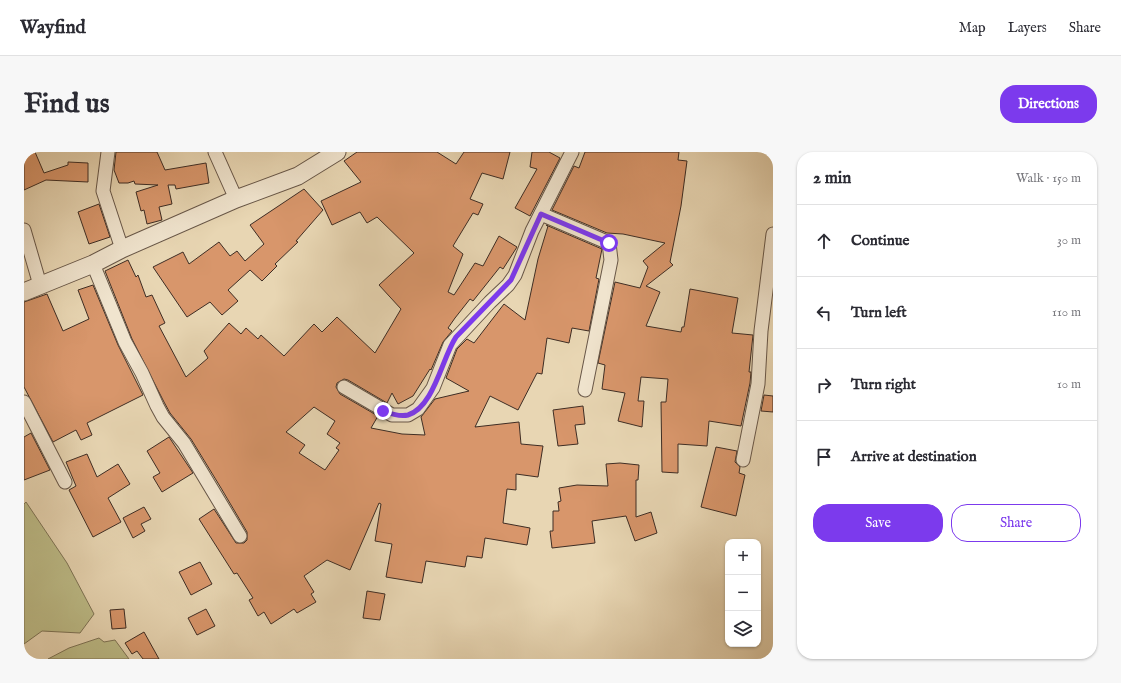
<!DOCTYPE html>
<html lang="en">
<head>
<meta charset="utf-8">
<style>
  :root { --surface:#fff; --page:#f7f7f7; --text:#2b2b33; --muted:#7c7c81; --line:#e1e1e2; --accent:#7c3aed }
  body { margin:0; font-family:"IM FELL English",serif; background:var(--page); color:var(--text) }
  .controls { position:absolute; right:12px; bottom:12px; display:grid; overflow:hidden; border-radius:8px; box-shadow:0 1px 3px #0004 }
  .controls button { width:36px; height:36px; display:grid; place-items:center; padding:0; border:0; border-bottom:1px solid var(--line); background:var(--surface); color:var(--text); font:20px sans-serif }
  .stop { position:absolute; width:12px; height:12px; margin:-9px; border:3px solid #7c3aed; border-radius:50%; background:#fff }
  .stop.end { background:#7c3aed; border-color:#fff; box-shadow:0 1px 4px #0008 }
  .list { margin:0; padding:0; list-style:none }
  h2 { display:flex; justify-content:space-between; align-items:center; height:52px; margin:0; padding:0 16px; font-size:17px }
  h2 small { font-size:13px; font-weight:400; color:var(--muted) }
  .list li { display:grid; grid-template-columns:26px 1fr auto; gap:12px; align-items:center; box-sizing:border-box; height:72px; padding:0 16px; border-top:1px solid var(--line) }
  .list b { display:block; font-size:15px; white-space:nowrap }
  .list em { font-size:13px; font-style:normal; color:var(--muted) }
  .actions { display:flex; gap:8px; padding:12px 16px }
  .actions a { flex:1; padding:9px 0; border:1px solid var(--accent); border-radius:16px; text-align:center; font-size:14px; color:var(--accent) }
  .actions .main { background:var(--accent); color:#fff }
  .icon { flex:none; width:22px; height:22px; fill:none; stroke:currentColor; stroke-width:2; stroke-linecap:round; stroke-linejoin:round }
  .map { position:relative; flex:none; width:749px; height:507px; overflow:hidden; border-radius:16px }
  header { display:flex; align-items:center; gap:24px; box-sizing:border-box; height:56px; padding:0 20px; background:var(--surface); border-bottom:1px solid var(--line) }
  header strong { font-size:19px }
  nav { display:flex; gap:22px; margin-inline-start:auto; font-size:14px }
  .intro { display:flex; align-items:center; justify-content:space-between; box-sizing:border-box; height:96px; padding:0 24px }
  h1 { margin:0; font-size:28px }
  .button { padding:10px 18px; border-radius:16px; background:var(--accent); color:#fff; font-size:14px; font-weight:700 }
  main { display:flex; gap:24px; padding:0 24px }
  aside { flex:1; background:var(--surface); border-radius:16px; box-shadow:0 1px 3px #0004 }
  .map>svg:first-child { display:block }
  .green { fill:#bdbc88; stroke:#7e7456 }
  .building { fill:#d8966b; stroke:#3e2d24; fill-rule:evenodd }
  .lines { fill:none; stroke-linecap:round; stroke-linejoin:round }
  .minor-casing { stroke:#685748; stroke-width:15 }
  .tertiary-casing { stroke:#685748; stroke-width:19 }
  .minor { stroke:#f0e4ce; stroke-width:13 }
  .tertiary { stroke:#f0e4ce; stroke-width:17 }
  .route { stroke:#7c3aed; stroke-width:5 }
</style>
</head>
<body>
<header>
<strong>Wayfind</strong>
<nav><a>Map</a><a>Layers</a><a>Share</a></nav>
</header>
<div class="intro"><h1>Find us</h1><a class="button">Directions</a></div>
<main>
<div class="map">
<svg width="749" height="507" viewBox="0 0 749 507">
  <rect width="100%" height="100%" fill="#e8d6b3"/>
  <filter id="stains"><feTurbulence type="fractalNoise" baseFrequency=".005" numOctaves="4"/><feColorMatrix values="0 0 0 0 .2 0 0 0 0 .09 0 0 0 0 .02 0 0 0 .5 -.17"/></filter>
  <radialGradient id="worn" r=".72"><stop offset=".6" stop-color="#630" stop-opacity="0"/><stop offset="1" stop-color="#630" stop-opacity=".3"/></radialGradient>
  <g class="green">
    <polygon points="2,350 43,411 70,462 56,481 18,479 0,492 0,352"/>
    <polygon points="75,486 80,490 91,488 105,507 24,507 45,496"/>
  </g>
  <g class="building">
    <polygon points="0,0 11,0 20,21 44,13 44,10 64,11 64,30 22,28 0,38"/>
    <polygon points="92,0 133,0 141,18 182,11 185,31 152,37 151,33 144,33 148,52 135,55 138,68 123,72 120,58 117,59 112,40 134,33 111,32 110,29 104,31 95,31 90,18"/>
    <path d="M333,0H413L432,12L440,0H486L479,27L458,21L446,47L459,52L454,63L449,61L429,94L439,102L424,140L430,143L451,111L459,114L475,84L493,95L479,117L476,115L449,149L446,147L431,166L424,176L428,179L419,190L407,218L406,217L389,244L374,252L368,241L363,251L324,228L320,227L313,231L312,235L316,242L354,264L347,276L378,282L401,283L397,265L411,247L445,239L422,226L433,197L443,187L450,191L480,152L501,168L514,107L524,74L522,73L578,97L572,126L575,127L565,179L548,176L545,191L523,186L518,222L513,221L494,258L466,244L451,275L495,270L497,292L519,294L514,325L492,322V338L483,337L479,371L506,376L503,393L461,386L458,406L443,404L441,415L402,409L398,431L362,425L368,392L351,389L357,352L355,351L326,418L303,408L280,424L290,440L287,442L292,450L273,461L270,457L247,472L240,460L234,464L225,448L229,446L213,421L210,422L175,367L190,357L212,391H220L223,388V380L197,336L167,287L146,261L140,250L108,187L81,119L104,108L112,125L114,123L122,145L128,143L141,171L135,174L162,225L184,206L180,199L205,171L217,182L222,176L234,187L237,183L260,204L290,172L298,180L313,165L351,201L377,157L355,133L390,101L353,65L343,71L336,60L308,73L297,49L337,30L320,9ZM290,255L311,269L303,282L316,291L312,296L315,298L301,318L275,301L281,293L262,280Z"/>
    <polygon points="508,0 525,0 536,6 506,64 491,56 513,17 506,15"/>
    <polygon points="561,0 655,0 654,8 663,9 657,54 646,110 649,113 622,134 636,140 622,174 657,180 658,175 660,175 666,137 714,146 708,181 729,183 725,220 727,220 726,231 717,274 685,269 683,294 654,292 654,321 638,320 637,250 642,250 644,227 617,225 614,249 620,249 618,275 594,269 601,241 578,237 581,213 574,211 591,130 616,136 624,115 619,109 641,91 599,82 583,81 528,58 550,14 555,16"/>
    <polygon points="280,37 299,58 272,89 274,90 251,112 253,114 238,129 226,118 204,138 214,149 198,163 186,150 163,165 129,115 159,100 165,112 195,90 206,104 213,99 221,109 240,92 226,73"/>
    <polygon points="75,52 86,85 65,92 54,60"/>
    <polygon points="69,133 94,193 119,243 63,271 68,283 57,288 52,278 29,290 0,235 0,150 23,142 39,179 65,167 54,138"/>
    <polygon points="740,243 749,244 749,260 737,259"/>
    <polygon points="559,254 561,272 551,273 554,292 534,294 529,258"/>
    <polygon points="7,281 26,318 0,328 0,285"/>
    <polygon points="145,285 169,321 138,340 129,325 136,321 123,299"/>
    <polygon points="692,295 713,299 711,310 716,315 715,321 721,323 712,364 677,355"/>
    <polygon points="63,302 73,325 94,312 106,332 84,346 97,370 69,385 45,338 52,334 42,310"/>
    <polygon points="596,311 615,313 614,328 612,328 612,365 627,360 633,381 611,389 602,364 568,369 571,391 528,396 526,379 529,379 529,359 535,359 534,350 537,349 535,336 553,333 584,334 582,312"/>
    <polygon points="120,355 127,367 117,372 121,379 109,386 99,366"/>
    <polygon points="176,410 188,432 167,443 155,420"/>
    <polygon points="343,439 361,442 356,468 339,466"/>
    <polygon points="100,457 102,476 88,477 86,458"/>
    <polygon points="182,457 191,474 173,483 164,466"/>
    <polygon points="120,480 135,507 119,507 113,499 108,502 101,491"/>
  </g>
  <g class="lines">
    <defs>
      <g id="minor">
        <polyline points="84,0 79,39 98,97"/>
        <polyline points="191,0 212,47"/>
        <polyline points="517,62 585,91 587,108 561,238"/>
        <polyline points="0,78 16,133"/>
        <polyline points="69,112 101,190 118,221 133,254 139,265 160,291 216,384"/>
        <polyline points="320,235 368,263 384,263 394,257 409,236 426,193 466,150 484,133 491,123 508,79 548,0"/>
        <polyline points="0,250 41,330"/>
        <polyline points="719,308 734,232 737,179 749,82"/>
      </g>
      <polyline id="tertiary" points="0,140 69,112 98,97 212,47 274,24 313,0"/>
    </defs>
    <use href="#minor" class="minor-casing"/>
    <use href="#tertiary" class="tertiary-casing"/>
    <use href="#minor" class="minor"/>
    <use href="#tertiary" class="tertiary"/>
  </g>
  <g class="lines">
    <path class="route" d="M359,259C367,262 376,265 384,263C410,255 418,206 432,185L487,128L517,62L585,91"/>
  </g>
  <rect width="100%" height="100%" filter="url(#stains)"/>
  <rect width="100%" height="100%" fill="url(#worn)"/>
</svg>
<div class="controls">
<button>+</button>
<button>−</button>
<button><svg class="icon" aria-label="layers" viewBox="0 0 24 24"><path d="M12 4l9 5-9 5-9-5zM3 14l9 5 9-5"/></svg></button>
</div>
<div class="stop" style="left:585px;top:91px"></div>
<div class="stop end" style="left:359px;top:259px"></div>
</div>
<aside>
<h2>2 min<small>Walk · 150 m</small></h2>
<ul class="list">
<li><svg class="icon" aria-label="ahead" viewBox="0 0 24 24"><path d="M12 20V5M6 11l6-6 6 6"/></svg><div><b>Continue</b></div><em>30 m</em></li>
<li><svg class="icon" aria-label="left" viewBox="0 0 24 24"><path d="M17 20v-9H6M10 6l-5 5 5 5"/></svg><div><b>Turn left</b></div><em>110 m</em></li>
<li><svg class="icon" aria-label="right" viewBox="0 0 24 24"><path d="M7 20v-9h11M14 6l5 5-5 5"/></svg><div><b>Turn right</b></div><em>10 m</em></li>
<li><svg class="icon" aria-label="arrive" viewBox="0 0 24 24"><path d="M6 21V4h12l-3 4 3 4H6"/></svg><div><b>Arrive at destination</b></div></li>
</ul>
<div class="actions"><a class="main">Save</a><a>Share</a></div>
</aside>
</main>
</body>
</html>
